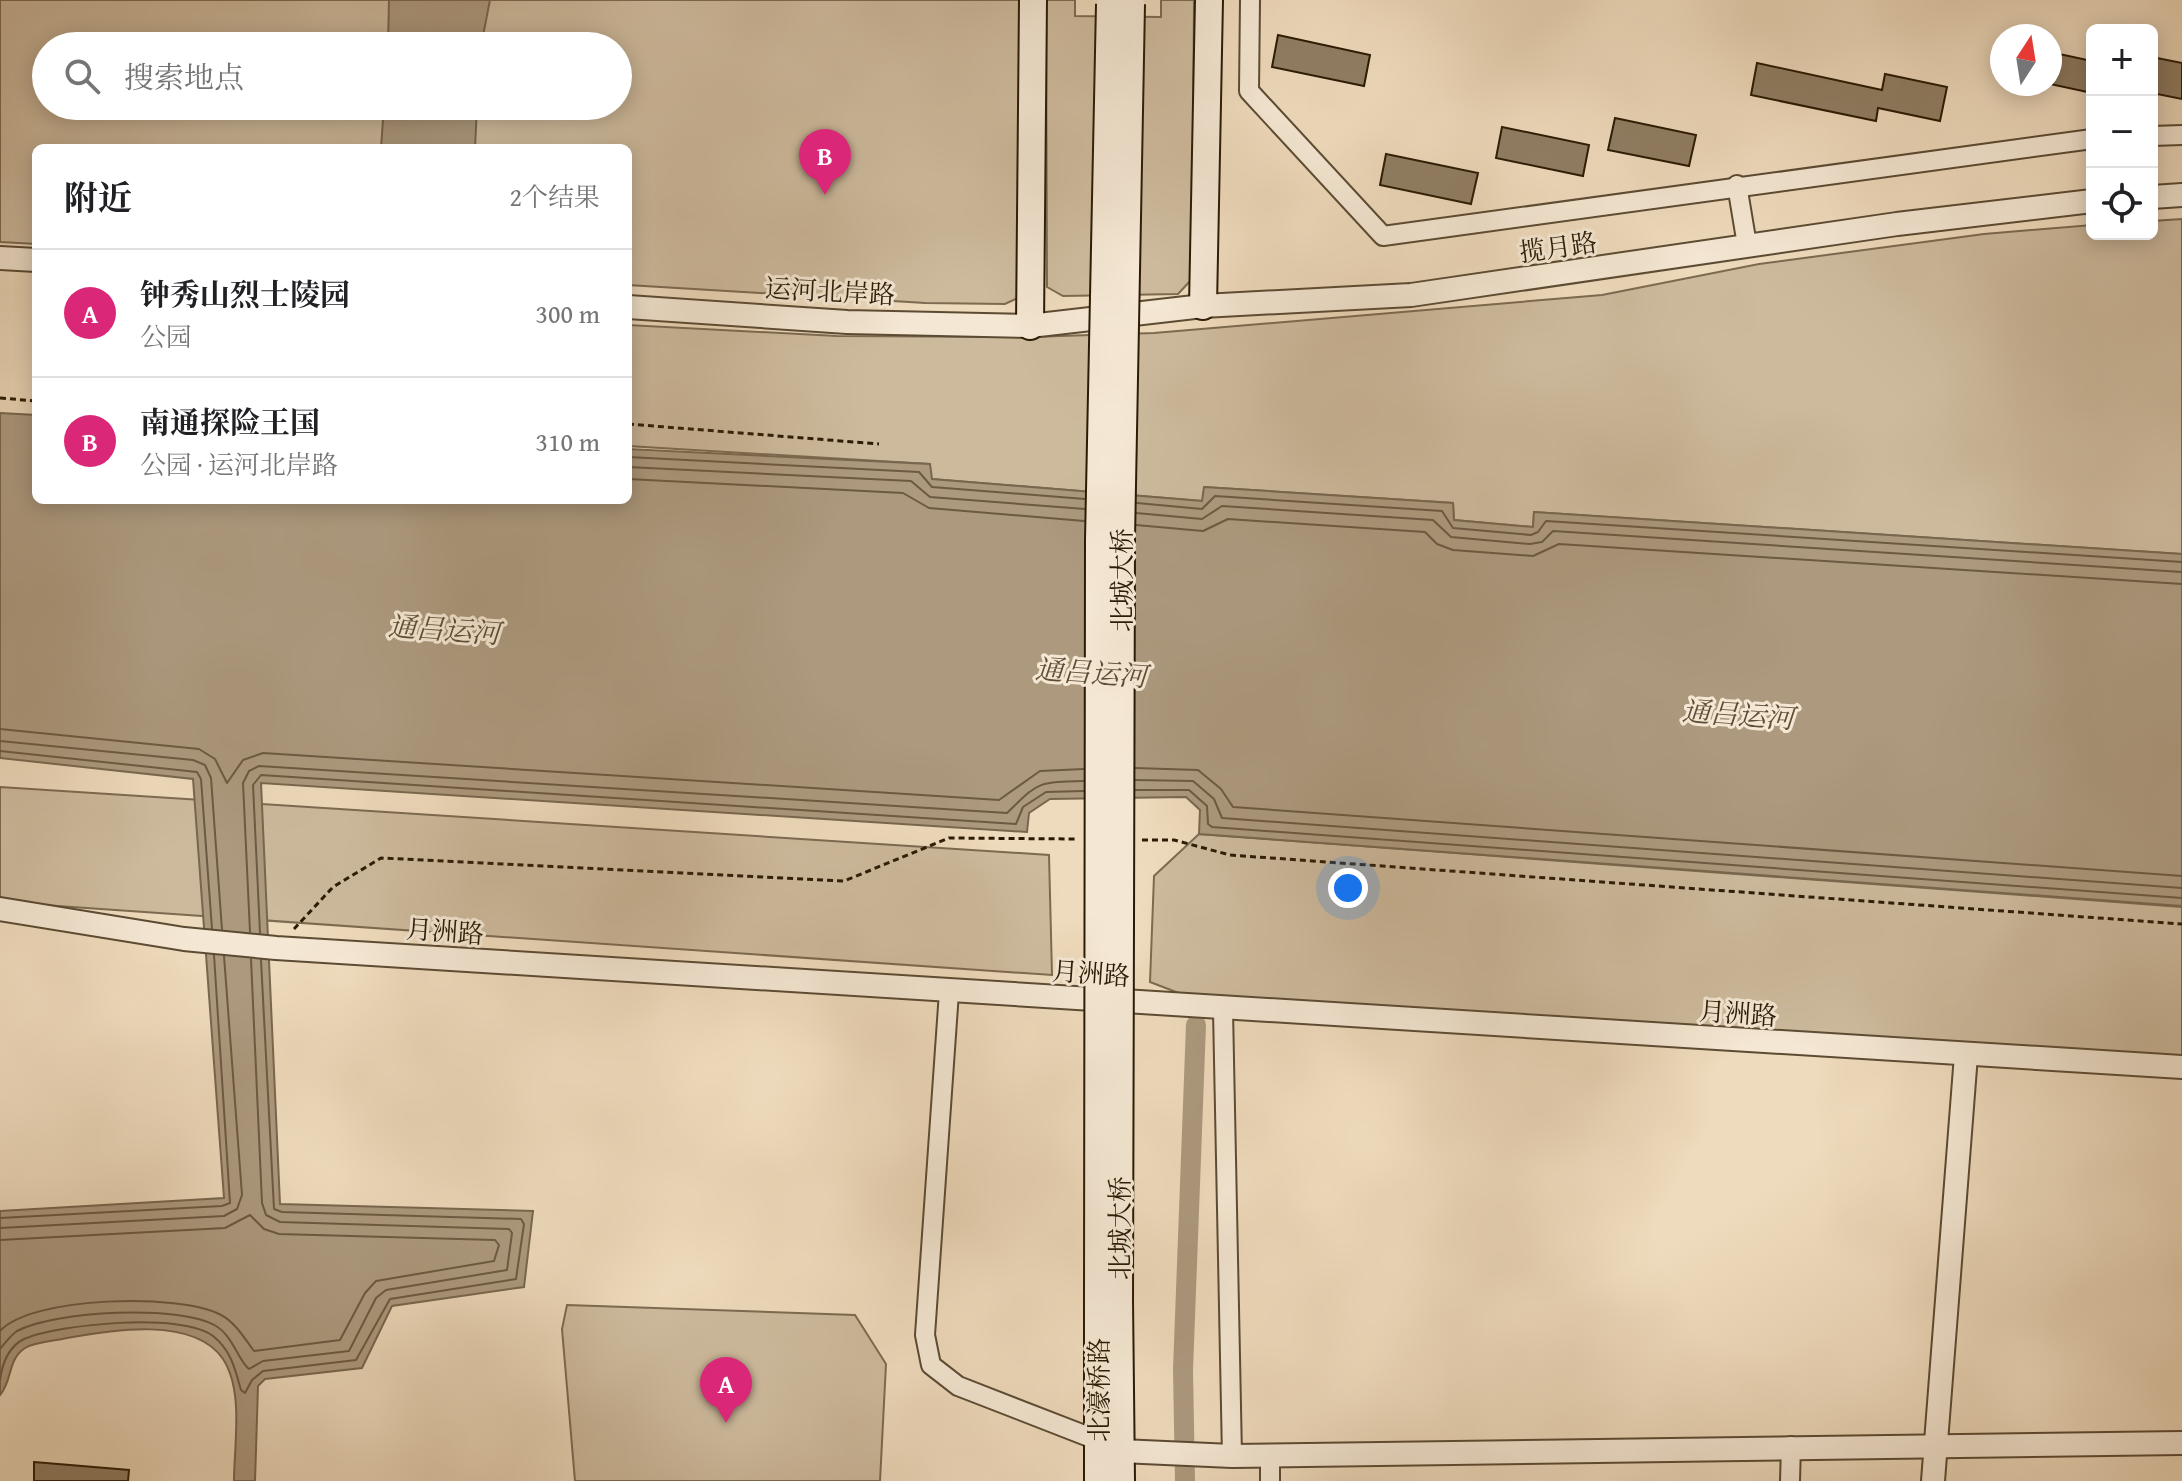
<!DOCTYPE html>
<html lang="zh">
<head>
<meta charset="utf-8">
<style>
  :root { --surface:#fff; --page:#f6f6f6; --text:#202124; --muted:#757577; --line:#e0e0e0; --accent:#db2777 }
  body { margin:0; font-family:"Gentium Book Plus","Noto Serif SC",serif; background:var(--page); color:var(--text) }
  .controls { position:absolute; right:24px; top:24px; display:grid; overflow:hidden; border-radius:12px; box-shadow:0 4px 20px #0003 }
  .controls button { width:72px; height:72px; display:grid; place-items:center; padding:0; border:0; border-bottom:2px solid var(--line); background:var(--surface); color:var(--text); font:40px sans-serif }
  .compass { position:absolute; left:1990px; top:24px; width:72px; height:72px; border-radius:50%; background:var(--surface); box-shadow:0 4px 20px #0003; rotate:12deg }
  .you { position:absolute; left:1348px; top:888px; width:28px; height:28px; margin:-20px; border:6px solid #fff; border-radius:50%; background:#1a73e8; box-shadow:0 0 0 12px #1a73e833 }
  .badge { display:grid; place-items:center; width:52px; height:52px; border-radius:50%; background:var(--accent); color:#fff; font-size:26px; font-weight:700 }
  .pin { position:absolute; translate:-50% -66px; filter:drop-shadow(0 2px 4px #0008) }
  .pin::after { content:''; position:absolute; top:42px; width:28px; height:24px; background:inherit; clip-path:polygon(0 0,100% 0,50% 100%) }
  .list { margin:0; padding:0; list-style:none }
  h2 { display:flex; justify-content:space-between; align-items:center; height:104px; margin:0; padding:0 32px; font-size:34px }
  h2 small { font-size:26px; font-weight:400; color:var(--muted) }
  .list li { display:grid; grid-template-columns:52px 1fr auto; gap:24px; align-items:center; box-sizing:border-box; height:128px; padding:0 32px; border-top:2px solid var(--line) }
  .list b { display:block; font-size:30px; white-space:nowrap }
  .list p { margin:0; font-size:26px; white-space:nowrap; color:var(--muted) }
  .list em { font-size:26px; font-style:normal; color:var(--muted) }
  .icon { flex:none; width:44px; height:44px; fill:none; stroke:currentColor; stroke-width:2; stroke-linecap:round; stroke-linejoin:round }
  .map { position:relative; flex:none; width:2182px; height:1481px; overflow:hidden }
  .search { position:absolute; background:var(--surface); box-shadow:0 4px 20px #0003; left:32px; top:32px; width:600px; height:88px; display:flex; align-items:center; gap:20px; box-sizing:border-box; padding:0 28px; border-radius:44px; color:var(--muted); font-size:30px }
  .panel { position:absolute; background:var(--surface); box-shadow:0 4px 20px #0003; left:32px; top:144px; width:600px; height:360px; border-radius:12px }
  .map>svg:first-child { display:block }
  .green { fill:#cdba9d; stroke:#7c6a51; stroke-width:2; fill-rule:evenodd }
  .water { fill:#ac997e; stroke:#78674e; stroke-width:2 }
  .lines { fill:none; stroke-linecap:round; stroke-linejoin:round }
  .shore { stroke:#6c5a42; stroke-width:2 }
  .canal { stroke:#ac997e; stroke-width:20 }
  .building { fill:#907e64; stroke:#2b1b05; stroke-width:2 }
  .minor-casing { stroke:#5c4b33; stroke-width:22 }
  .tertiary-casing { stroke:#5c4b33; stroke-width:26 }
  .secondary-casing { stroke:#2b1b05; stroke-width:30 }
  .path { stroke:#2b1b05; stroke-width:3; stroke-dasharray:6 4; stroke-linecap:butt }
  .minor { stroke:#f4e7d3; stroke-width:18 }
  .tertiary { stroke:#f4e7d3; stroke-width:22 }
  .secondary { stroke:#f4e7d3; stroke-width:26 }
  .secondary-bridge-casing { stroke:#2b1b05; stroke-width:30; stroke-linecap:butt }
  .secondary-bridge { stroke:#f4e7d3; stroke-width:26 }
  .labels { text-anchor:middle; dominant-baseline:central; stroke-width:6; stroke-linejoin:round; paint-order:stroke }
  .street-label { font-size:26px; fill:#2b1b05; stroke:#f4e7d3 }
  .water-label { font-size:28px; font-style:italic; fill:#5f4d35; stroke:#f4e7d3 }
</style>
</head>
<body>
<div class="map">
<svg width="2182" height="1481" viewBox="0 0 2182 1481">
  <rect width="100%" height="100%" fill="#eedabc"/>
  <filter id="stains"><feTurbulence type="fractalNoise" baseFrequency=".0025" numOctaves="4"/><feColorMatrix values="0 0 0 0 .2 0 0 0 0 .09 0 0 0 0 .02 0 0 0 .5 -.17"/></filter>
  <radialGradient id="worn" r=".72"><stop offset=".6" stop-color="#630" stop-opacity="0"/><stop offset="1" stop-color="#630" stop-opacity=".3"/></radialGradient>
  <g class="green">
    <path d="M0,0H1025L1020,297L1005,304L925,303L628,285V148H36V244L0,242ZM46,46H618V106H46Z"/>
    <polygon points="1046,0 1075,0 1075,16 1161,17 1161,0 1194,0 1192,279 1178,294 1063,296 1047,287"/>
    <polygon points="2182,219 2182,554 1534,512 1533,527 1454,520 1453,503 1205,487 1203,501 931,479 929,464 628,446 628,325 837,336 1029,337 1154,333 1602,295 1759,264 1984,234 2092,225 2092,234 2152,234 2152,221"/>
    <polygon points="0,787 1049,855 1052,975 0,902"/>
    <polygon points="1199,834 2182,907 2182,1067 1223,1010 1150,982 1154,876"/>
    <polygon points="567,1305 855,1315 886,1364 880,1481 575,1481 562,1329"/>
  </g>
  <g class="water">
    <polygon points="389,0 490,0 481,46 388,46"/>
    <polygon points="384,106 477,106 475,148 381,148"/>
    <path d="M0,413L36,415V500H628V449L930,464L932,479L1202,501L1204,487L1453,503L1454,520L1533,527L1534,512L2182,554V906L1199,834L1200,810L1186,797L1050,799L1029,813L1027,832L261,783L280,1204L533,1211L524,1287L392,1306L362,1368L265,1379L258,1386L255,1481H234C234,1445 244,1391 223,1359C194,1316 111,1330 67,1338C55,1341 35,1342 25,1348C7,1360 13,1380 0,1395V1211L224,1198L193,779L0,758Z"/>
  </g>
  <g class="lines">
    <g class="shore">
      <polyline points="628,457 919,472 932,487 1085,499"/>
      <polyline points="628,467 911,481 930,497 1085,509"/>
      <polyline points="628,479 903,493 929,508 1084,521"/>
      <polyline points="1137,503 1202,509 1215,496 1442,511 1453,528 1531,535 1538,532 1546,521 2182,562"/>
      <polyline points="1136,513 1202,519 1222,506 1433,520 1451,537 1530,544 1542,542 1553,531 2182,572"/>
      <polyline points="1136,525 1203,531 1228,519 1425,532 1437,544 1453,550 1533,556 1559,544 2182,584"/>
      <polyline points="0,729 199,749 215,759 227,783 243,760 263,753 999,800 1040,771 1084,769"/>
      <polyline points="0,741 193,760 205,765 211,778 222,930"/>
      <polyline points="0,751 197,772 201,779 212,929"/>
      <polyline points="1135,768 1198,770 1221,789 1233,807 2182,876"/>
      <polyline points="1135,780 1193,781 1214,799 1222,818 2182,888"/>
      <polyline points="1135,790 1189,790 1207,806 1208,824 1212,827 2182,898"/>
      <path d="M250,932L243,783L249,771L259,766L1007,813C1039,782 1036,782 1084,781"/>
      <polyline points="260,933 253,785 261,775 1016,824 1023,807 1046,792 1084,791"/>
      <polyline points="0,1218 222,1206 230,1203 214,955"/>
      <polyline points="0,1228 224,1216 237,1209 242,1195 224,956"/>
      <path d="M0,1240L225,1228L250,1215L264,1229L279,1234L495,1240L499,1245L494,1261L376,1281L365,1293L340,1340L254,1351C245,1339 235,1322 221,1315C180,1293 32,1296 0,1331"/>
      <path d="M0,1349C5,1343 11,1335 17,1331C54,1311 180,1304 216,1326C233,1336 239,1362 249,1369L263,1361L349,1351L376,1298L386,1290L507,1270L512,1233L509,1229L280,1222L266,1215L262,1203L251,959"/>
      <path d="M0,1380C2,1365 8,1347 24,1339C59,1324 182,1312 213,1336C231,1350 235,1369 241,1390L245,1393L252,1380L263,1371L356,1360L390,1299L516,1279L524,1224L521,1219L282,1212L274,1209L261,960"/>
    </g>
    <polyline class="canal" points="1185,1481 1183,1370 1196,1025"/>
  </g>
  <g class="building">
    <polygon points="1278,35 1370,55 1364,86 1272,67"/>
    <polygon points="2050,52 2092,61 2092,93 2050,84"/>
    <polygon points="2152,57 2182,63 2182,99 2152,93"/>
    <polygon points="1757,63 1882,90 1885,74 1947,87 1940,121 1878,108 1876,121 1751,95"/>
    <polygon points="1615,118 1696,135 1689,166 1608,150"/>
    <polygon points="1502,127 1589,145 1583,176 1496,158"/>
    <polygon points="1386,154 1478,173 1471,204 1380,185"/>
    <polygon points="34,1462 129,1470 128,1481 34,1481"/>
  </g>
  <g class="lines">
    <defs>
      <g id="minor">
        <polyline points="1250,0 1249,91 1383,236 2092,139"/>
        <polyline points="2152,136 2182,135"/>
        <polyline points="1737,185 1747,245"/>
        <polyline points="949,992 925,1335 931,1365 958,1386 1097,1440"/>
        <polyline points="1223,1010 1232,1456"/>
        <polyline points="1270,1481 1270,1456"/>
        <polyline points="1790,1481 1791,1446"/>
      </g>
      <g id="tertiary">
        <polyline points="2152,197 2182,195"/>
        <polyline points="0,258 36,260"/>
        <polyline points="628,307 847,322 1030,326 1203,306 1411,295 1897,224 2092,201"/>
        <polyline points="0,909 184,939 276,948 2182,1067"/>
        <polyline points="1121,1451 1232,1456 2182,1443"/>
        <polyline points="1933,1481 1966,1055"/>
      </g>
      <g id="secondary">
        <polyline points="1203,306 1209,0"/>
        <polyline points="1030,326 1033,0"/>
        <polyline points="1119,1300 1121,1481"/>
        <polyline points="1098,1481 1098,1299"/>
      </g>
    </defs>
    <use href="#minor" class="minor-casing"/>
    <use href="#tertiary" class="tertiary-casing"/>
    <use href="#secondary" class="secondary-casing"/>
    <g class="path">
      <polyline points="0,398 36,401"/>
      <polyline points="628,424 879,444"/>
      <polyline points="1142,840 1174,840 1230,855 2182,924"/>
      <polyline points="294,929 333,887 381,858 844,881 949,838 1075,839"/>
    </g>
    <use href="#minor" class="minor"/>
    <use href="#tertiary" class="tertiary"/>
    <use href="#secondary" class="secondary"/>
    <defs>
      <g id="secondary-bridge">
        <polyline points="1098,1299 1099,540 1110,4"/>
        <polyline points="1119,1300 1121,539 1131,4"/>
      </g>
    </defs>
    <use href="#secondary-bridge" class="secondary-bridge-casing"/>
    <use href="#secondary-bridge" class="secondary-bridge"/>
  </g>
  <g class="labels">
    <g class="street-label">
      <text transform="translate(1558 247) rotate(-8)">揽月路</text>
      <text transform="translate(830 291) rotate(3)">运河北岸路</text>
      <text transform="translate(1121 580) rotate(-90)">北城大桥</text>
      <text transform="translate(445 931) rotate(4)">月洲路</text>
      <text transform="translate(1091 973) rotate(4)">月洲路</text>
      <text transform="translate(1738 1013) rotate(4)">月洲路</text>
      <text transform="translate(1119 1228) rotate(-90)">北城大桥</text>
      <text transform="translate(1098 1390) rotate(-90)">北濠桥路</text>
    </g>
    <g class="water-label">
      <text transform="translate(444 629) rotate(4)">通吕运河</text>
      <text transform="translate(1091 672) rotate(4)">通吕运河</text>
      <text transform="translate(1738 714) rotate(4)">通吕运河</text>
    </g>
  </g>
  <rect width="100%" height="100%" filter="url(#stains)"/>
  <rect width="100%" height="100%" fill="url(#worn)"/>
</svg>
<div class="controls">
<button>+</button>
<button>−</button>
<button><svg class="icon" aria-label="locate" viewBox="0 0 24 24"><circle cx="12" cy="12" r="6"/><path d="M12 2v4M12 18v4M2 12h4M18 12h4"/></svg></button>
</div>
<svg class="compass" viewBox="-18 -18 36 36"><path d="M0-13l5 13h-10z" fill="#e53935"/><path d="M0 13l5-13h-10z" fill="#757577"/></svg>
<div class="you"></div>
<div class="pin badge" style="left:726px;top:1423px">A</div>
<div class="pin badge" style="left:825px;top:195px">B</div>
<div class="search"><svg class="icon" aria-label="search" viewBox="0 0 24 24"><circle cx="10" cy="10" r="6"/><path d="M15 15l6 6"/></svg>搜索地点</div>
<section class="panel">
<h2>附近<small>2个结果</small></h2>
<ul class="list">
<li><span class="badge">A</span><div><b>钟秀山烈士陵园</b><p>公园</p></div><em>300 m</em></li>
<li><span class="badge">B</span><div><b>南通探险王国</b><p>公园 · 运河北岸路</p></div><em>310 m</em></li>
</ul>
</section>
</div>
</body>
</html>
